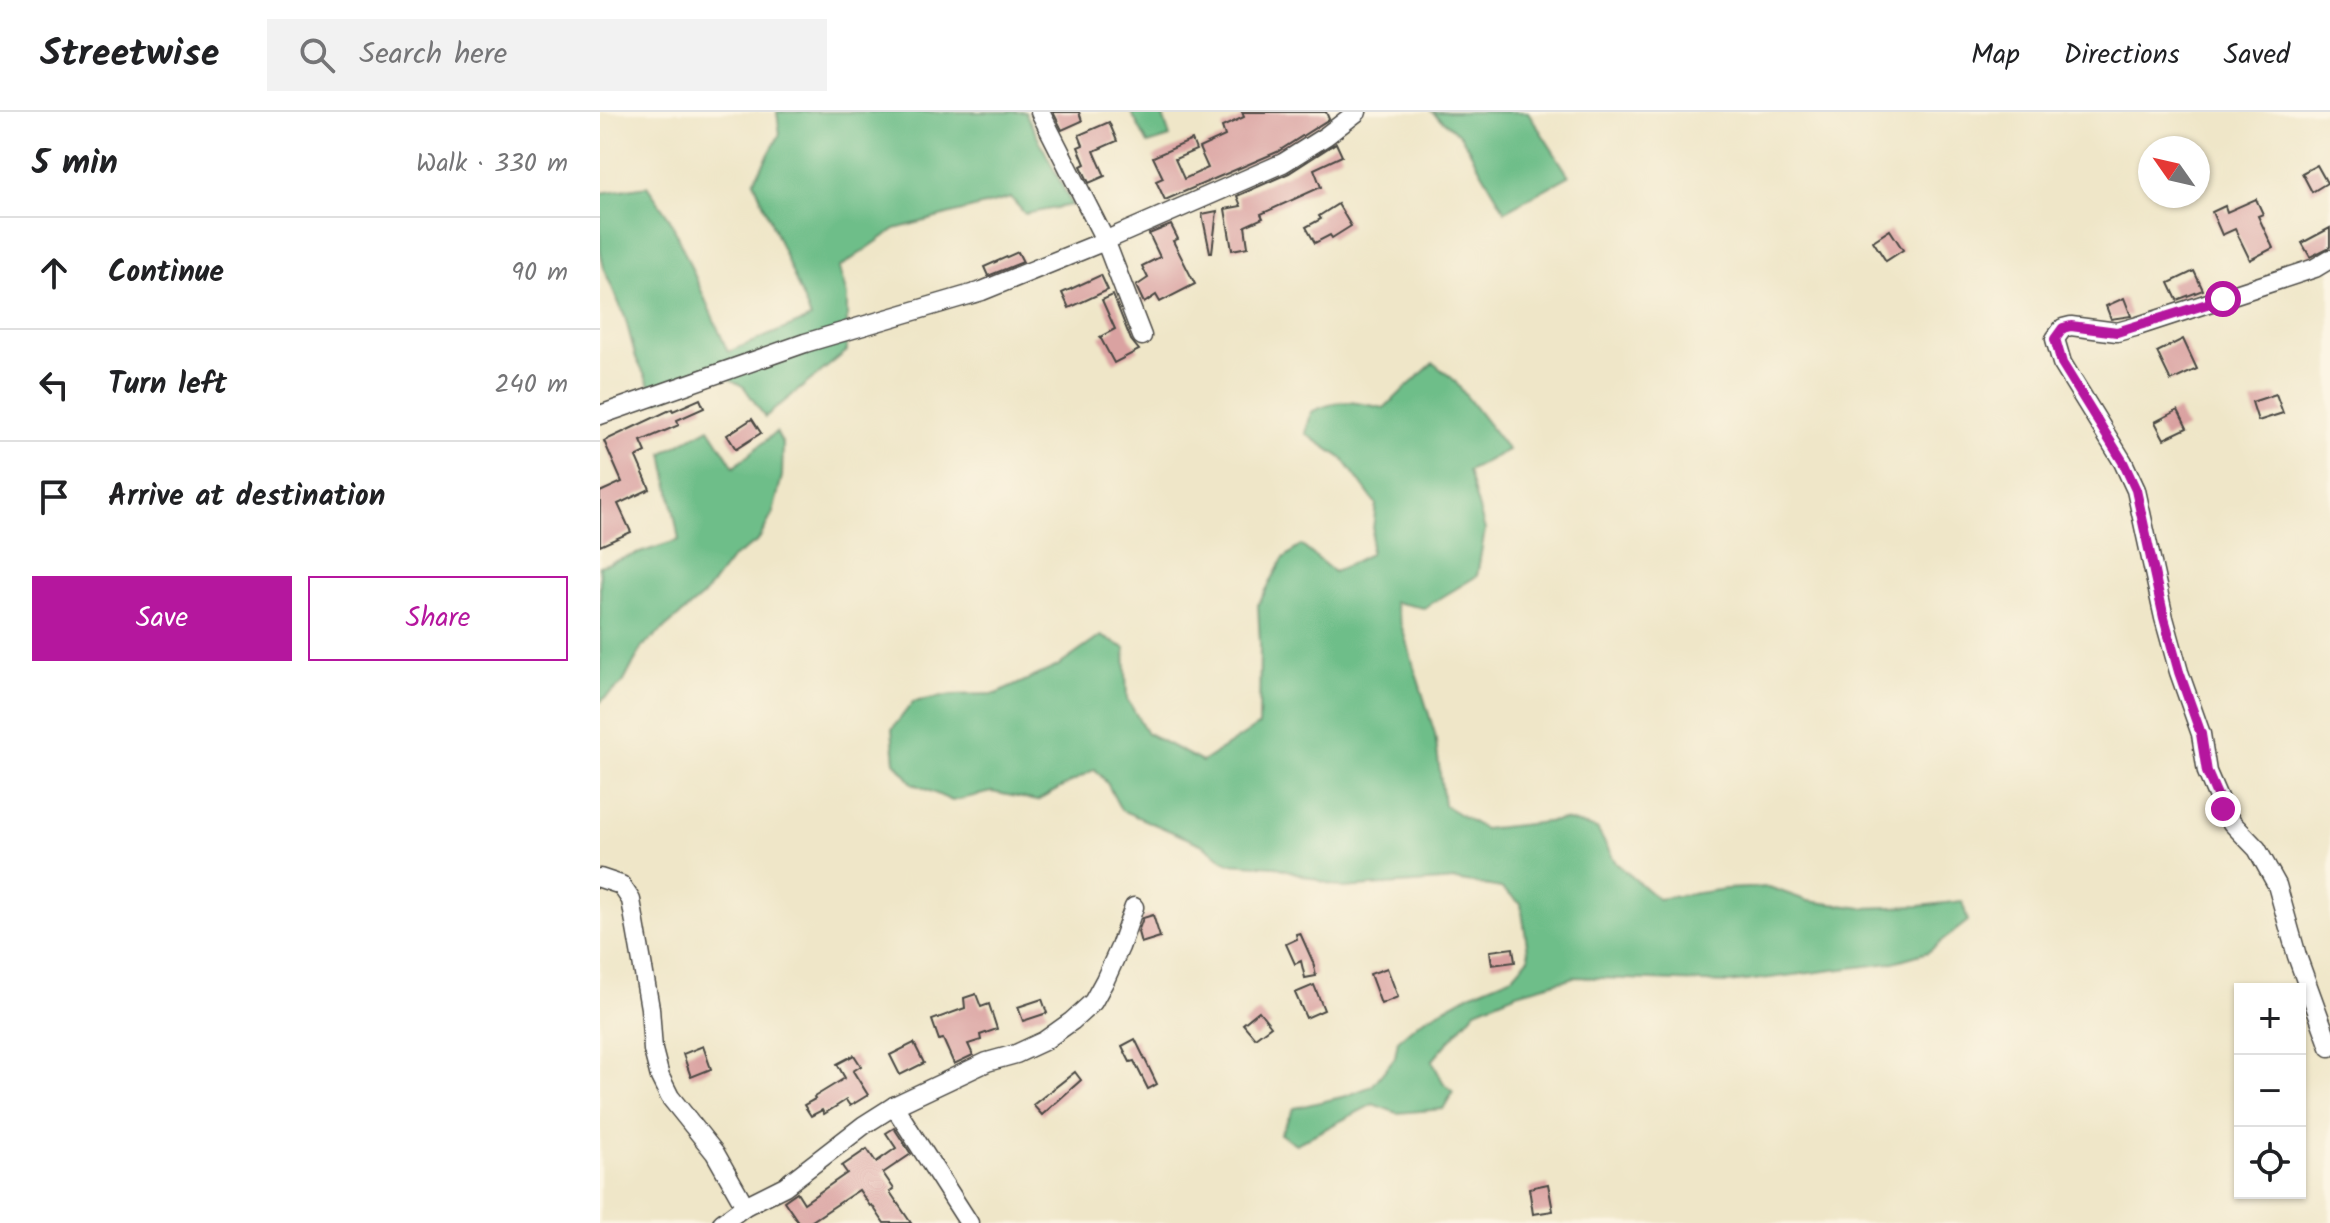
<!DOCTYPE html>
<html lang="en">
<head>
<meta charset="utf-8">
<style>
  :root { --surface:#fff; --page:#f2f2f2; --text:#202124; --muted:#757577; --line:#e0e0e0; --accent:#b5179e }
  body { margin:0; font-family:Kalam,sans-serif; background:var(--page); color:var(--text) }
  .controls { position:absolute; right:24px; bottom:24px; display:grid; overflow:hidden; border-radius:0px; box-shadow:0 2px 6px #0004 }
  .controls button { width:72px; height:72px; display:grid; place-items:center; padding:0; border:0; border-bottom:2px solid var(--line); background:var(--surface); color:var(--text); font:40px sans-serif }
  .compass { position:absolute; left:1538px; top:24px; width:72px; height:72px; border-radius:50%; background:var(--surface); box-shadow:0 2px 6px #0004; rotate:304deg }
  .stop { position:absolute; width:24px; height:24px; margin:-18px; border:6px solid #b5179e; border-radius:50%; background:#fff }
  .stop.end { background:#b5179e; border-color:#fff; box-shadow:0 2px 8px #0008 }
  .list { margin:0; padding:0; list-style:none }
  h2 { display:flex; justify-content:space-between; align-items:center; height:104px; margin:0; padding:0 32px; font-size:34px }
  h2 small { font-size:26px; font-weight:400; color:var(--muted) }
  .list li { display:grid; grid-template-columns:52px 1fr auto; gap:24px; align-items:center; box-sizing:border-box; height:112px; padding:0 32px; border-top:2px solid var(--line) }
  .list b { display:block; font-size:30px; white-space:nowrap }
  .list em { font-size:26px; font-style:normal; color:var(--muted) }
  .actions { display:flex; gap:16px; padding:24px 32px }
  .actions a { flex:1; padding:18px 0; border:2px solid var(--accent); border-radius:0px; text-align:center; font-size:28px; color:var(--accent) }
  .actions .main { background:var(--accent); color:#fff }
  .icon { flex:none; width:44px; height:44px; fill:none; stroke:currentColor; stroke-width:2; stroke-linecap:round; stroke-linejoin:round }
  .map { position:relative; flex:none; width:1730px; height:1111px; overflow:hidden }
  header { display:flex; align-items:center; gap:48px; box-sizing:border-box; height:112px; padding:0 40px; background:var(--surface); border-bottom:2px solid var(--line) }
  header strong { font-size:38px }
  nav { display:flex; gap:44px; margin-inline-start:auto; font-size:28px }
  .search { width:560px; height:72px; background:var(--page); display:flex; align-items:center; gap:20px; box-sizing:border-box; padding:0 28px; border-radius:0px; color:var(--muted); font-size:30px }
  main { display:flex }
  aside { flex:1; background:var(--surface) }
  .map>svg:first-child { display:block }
  .forest { fill:#6ebe89; stroke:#4c745a; stroke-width:2 }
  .building { fill:#daa2a1 }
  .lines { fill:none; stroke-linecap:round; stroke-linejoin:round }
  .minor-casing { stroke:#484743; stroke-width:21 }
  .minor { stroke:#fff; stroke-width:18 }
  .route { stroke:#b5179e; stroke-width:10 }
</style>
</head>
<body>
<header>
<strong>Streetwise</strong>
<div class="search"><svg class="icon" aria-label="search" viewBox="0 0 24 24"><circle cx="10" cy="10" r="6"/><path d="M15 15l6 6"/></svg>Search here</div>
<nav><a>Map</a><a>Directions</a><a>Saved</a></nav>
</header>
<main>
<aside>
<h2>5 min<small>Walk · 330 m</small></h2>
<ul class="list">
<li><svg class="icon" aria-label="ahead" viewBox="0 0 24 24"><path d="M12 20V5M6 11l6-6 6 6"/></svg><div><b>Continue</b></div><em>90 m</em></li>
<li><svg class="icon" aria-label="left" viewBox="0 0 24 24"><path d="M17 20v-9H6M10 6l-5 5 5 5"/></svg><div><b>Turn left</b></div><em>240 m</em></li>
<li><svg class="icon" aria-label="arrive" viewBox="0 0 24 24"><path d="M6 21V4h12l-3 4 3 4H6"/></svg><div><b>Arrive at destination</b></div></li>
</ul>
<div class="actions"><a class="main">Save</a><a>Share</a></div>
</aside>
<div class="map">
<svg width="1730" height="1111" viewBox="0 0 1730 1111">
  <rect width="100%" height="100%" fill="#fcf5e5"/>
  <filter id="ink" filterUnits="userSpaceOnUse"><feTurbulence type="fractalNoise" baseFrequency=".0125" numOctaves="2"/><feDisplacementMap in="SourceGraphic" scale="16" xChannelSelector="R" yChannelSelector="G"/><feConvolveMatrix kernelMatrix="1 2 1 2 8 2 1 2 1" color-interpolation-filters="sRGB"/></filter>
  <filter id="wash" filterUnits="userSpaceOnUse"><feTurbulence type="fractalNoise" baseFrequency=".006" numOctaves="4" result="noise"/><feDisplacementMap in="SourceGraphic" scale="32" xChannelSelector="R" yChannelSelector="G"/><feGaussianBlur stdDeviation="1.8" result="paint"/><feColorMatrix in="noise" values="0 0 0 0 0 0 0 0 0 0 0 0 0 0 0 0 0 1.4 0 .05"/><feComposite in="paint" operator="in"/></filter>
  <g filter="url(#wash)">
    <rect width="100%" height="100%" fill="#efe6c8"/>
    <g class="forest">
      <polygon points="177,0 425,0 472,93 425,102 411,86 295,117 239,156 247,184 247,239 165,305 144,275 123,263 58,290 36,246 25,205 4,157 0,136 0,81 47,74 70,107 128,240 211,206 154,69 180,22"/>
      <polygon points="531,0 564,0 563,4 570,25 548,32"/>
      <polygon points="832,0 928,0 969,64 905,99 861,24"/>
      <path d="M833,251L853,267L908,338L868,359L885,418L877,464L824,496L794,490L835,622L844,693L884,717L964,708L997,717L1016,751L1058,787L1125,777L1169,775L1208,789L1263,796L1320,794L1362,789L1368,809L1328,840L1290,851L1129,871L974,865L917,881L876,898L832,949L843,970L853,980L843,997L797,1001L773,992L696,1032L680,1022L694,996L746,984L772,974L795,945L798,928L819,910L872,881L913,864L929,846L921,792L901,776L855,768L743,776L674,754L628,751L603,733L521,698L507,671L495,657L437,689L392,680L352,689L312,671L295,650L292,617L313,590L352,583L396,582L458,554L501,524L525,536L527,587L547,621L602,650L659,613L660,531L658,493L683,447L701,433L734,460L770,442L776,392L743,347L706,322L711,300C740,286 752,289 784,296Z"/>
      <polygon points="109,316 134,355 176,320 183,332 182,364 173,401 158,429 132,446 103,484 42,535 23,571 0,590 0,454 79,428 63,341"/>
    </g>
    <g id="blocks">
      <g class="building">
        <polygon points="453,0 479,0 482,9 462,18"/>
        <polygon points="642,0 726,0 729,7 677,40 565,88 556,69 563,66 553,45 592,28 596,38 575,47 584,67 608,56 599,36 625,24 622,15 644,5"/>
        <polygon points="509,10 517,29 494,39 505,64 489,71 481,54 485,52 478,35 483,33 479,23"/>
        <polygon points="736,31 742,44 714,57 721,75 661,102 663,106 645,114 648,135 632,138 625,97 641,94 637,84 689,61"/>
        <polygon points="1717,53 1727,71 1712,80 1702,61"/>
        <polygon points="1656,87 1663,102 1658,104 1673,136 1650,148 1635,117 1622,123 1612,100 1625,94 1627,100"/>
        <polygon points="738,92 751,114 732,126 730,123 715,131 706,115 721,107 719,104"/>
        <polygon points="617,99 612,140 610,140 602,102"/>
        <polygon points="571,113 578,127 573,129 595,172 560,190 556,183 544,191 536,174 548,166 542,154 560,145 549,122"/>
        <polygon points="1730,116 1730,135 1710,145 1702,131"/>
        <polygon points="1290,118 1303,138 1286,149 1273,129"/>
        <polygon points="418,140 423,150 388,164 384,155"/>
        <polygon points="1594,159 1603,178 1577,188 1569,171"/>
        <polygon points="501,163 508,178 469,196 462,181"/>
        <polygon points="513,183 531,228 539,238 514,251 500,225 515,217 502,188"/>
        <polygon points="1524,186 1531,204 1511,207 1506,194"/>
        <polygon points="1583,227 1597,257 1571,269 1557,240"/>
        <polygon points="1676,282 1683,301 1658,309 1652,290"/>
        <polygon points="100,287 104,296 77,308 79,313 41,329 46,340 36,345 50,377 18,392 31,420 0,434 0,380 22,370 4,329 72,297 73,299"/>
        <polygon points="1578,298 1587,316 1564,327 1555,310"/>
        <polygon points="152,307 161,321 136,337 127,323"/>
        <polygon points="553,803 560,825 541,831 538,820 543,806"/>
        <polygon points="700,821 713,850 716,864 705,866 701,849 695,852 686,832 697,827 696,822"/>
        <polygon points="913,836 915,850 892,853 890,839"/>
        <polygon points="787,856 798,885 781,892 770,862"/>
        <polygon points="714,873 724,898 706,906 695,881"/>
        <polygon points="376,882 381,895 389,892 397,917 380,923 381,928 368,932 373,943 354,952 343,927 339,928 332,908 365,896 364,886"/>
        <polygon points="442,887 447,901 423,909 418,895"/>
        <polygon points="659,899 671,914 655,926 643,912"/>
        <polygon points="535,927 557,972 548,977 534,949 530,950 522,934"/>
        <polygon points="314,931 324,951 300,963 290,943"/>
        <polygon points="103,934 111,957 91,965 83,942"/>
        <polygon points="254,943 261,954 253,959 268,983 250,994 246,988 224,1002 222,998 211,1004 204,993 215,987 214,985 245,966 237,952"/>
        <polygon points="475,960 481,968 442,1003 433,993"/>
        <polygon points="294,1016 311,1042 283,1061 294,1077 290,1080 311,1111 284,1111 272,1093 270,1094 259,1078 209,1111 199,1111 184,1089 197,1080 204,1091 247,1061 242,1054 267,1037 276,1050 296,1036 286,1021"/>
        <polygon points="948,1072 953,1099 933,1102 929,1076"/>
      </g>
    </g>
  </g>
  <g filter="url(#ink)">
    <use href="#blocks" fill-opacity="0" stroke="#484743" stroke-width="2"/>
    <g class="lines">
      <defs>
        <g id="minor">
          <polyline points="440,0 505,128 542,224"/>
          <polyline points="1730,147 1715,156 1535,215 1517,220 1471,214 1463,216 1455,227 1462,251 1523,350 1536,378 1564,506 1579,560 1601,622 1607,660 1623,697 1632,711 1657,737 1677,773 1697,844 1730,935"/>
          <polyline points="0,303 205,231 382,179 495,133 683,51 726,24 757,0"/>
          <polyline points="0,766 21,773 31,788 50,896 53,938 60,965 70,985 115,1041 145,1094"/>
          <polyline points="294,994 369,1111"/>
          <polyline points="122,1111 145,1094 185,1074 264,1013 294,994 387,950 416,942 444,929 472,909 493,890 505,868 520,835 534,795"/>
        </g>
      </defs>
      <use href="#minor" class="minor-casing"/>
      <use href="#minor" class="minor"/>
    </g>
  </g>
  <g class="lines" filter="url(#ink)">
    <polyline class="route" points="1623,187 1517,220 1471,214 1463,216 1455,227 1462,251 1523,350 1536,378 1564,506 1579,560 1601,622 1607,660 1623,697"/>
  </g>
</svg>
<div class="controls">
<button>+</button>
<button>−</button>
<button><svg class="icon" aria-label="locate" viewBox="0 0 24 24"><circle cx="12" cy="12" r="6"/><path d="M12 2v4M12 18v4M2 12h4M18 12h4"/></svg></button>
</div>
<svg class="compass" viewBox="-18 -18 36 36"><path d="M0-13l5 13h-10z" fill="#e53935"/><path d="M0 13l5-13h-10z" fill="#757577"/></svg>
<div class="stop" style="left:1623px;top:187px"></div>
<div class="stop end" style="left:1623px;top:697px"></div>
</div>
</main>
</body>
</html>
